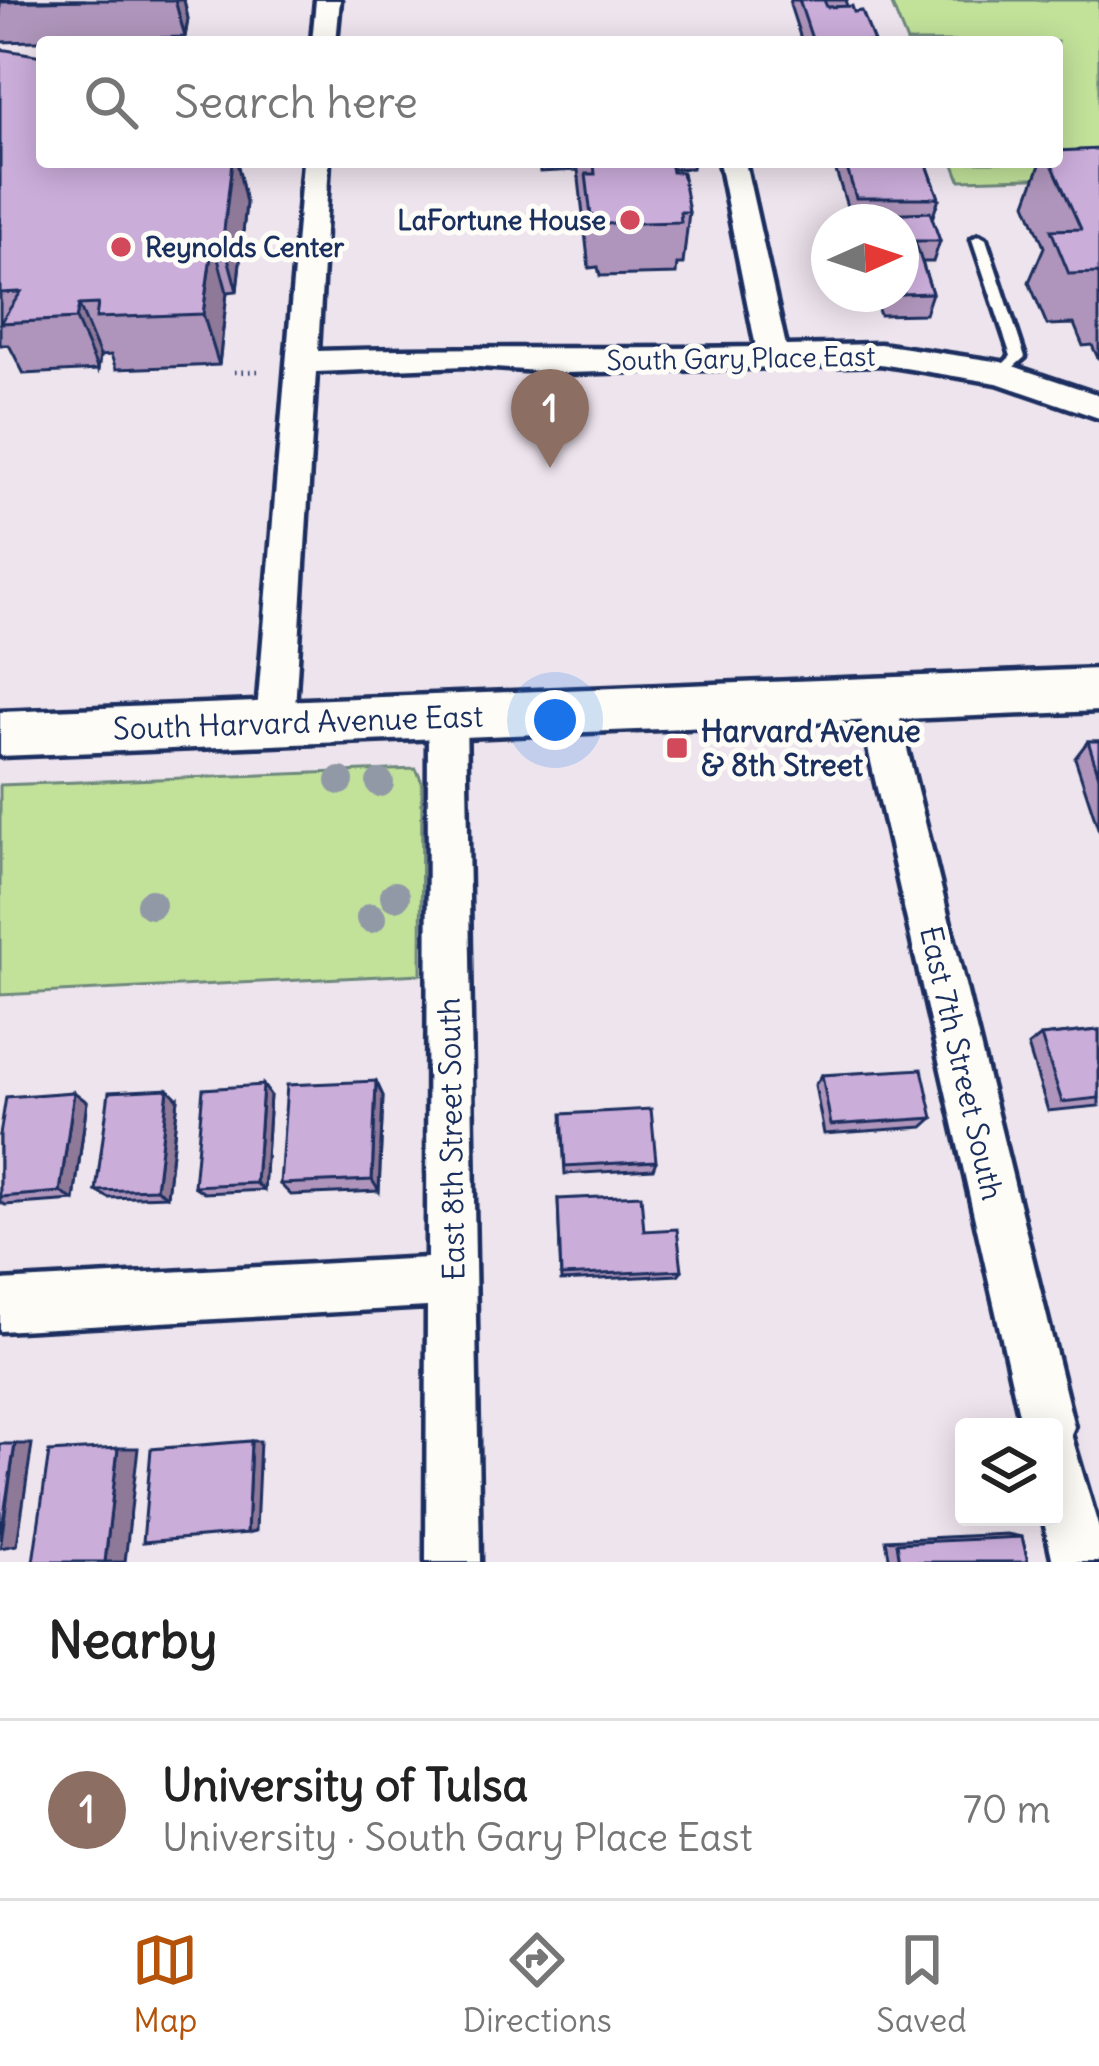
<!DOCTYPE html>
<html lang="en">
<head>
<meta charset="utf-8">
<style>
  :root { --surface:#fff; --page:#f2f2f2; --text:#222; --muted:#767676; --line:#e0e0e0; --accent:#b45309 }
  body { margin:0; font-family:Delius,sans-serif; background:var(--page); color:var(--text) }
  .controls { position:absolute; right:36px; bottom:36px; display:grid; overflow:hidden; border-radius:12px; box-shadow:0 6px 30px #0003 }
  .controls button { width:108px; height:108px; display:grid; place-items:center; padding:0; border:0; border-bottom:3px solid var(--line); background:var(--surface); color:var(--text); font:60px sans-serif }
  .compass { position:absolute; left:811px; top:204px; width:108px; height:108px; border-radius:50%; background:var(--surface); box-shadow:0 6px 30px #0003; rotate:87deg }
  .you { position:absolute; left:555px; top:720px; width:42px; height:42px; margin:-30px; border:9px solid #fff; border-radius:50%; background:#1a73e8; box-shadow:0 0 0 18px #1a73e833 }
  .badge { display:grid; place-items:center; width:78px; height:78px; border-radius:50%; background:var(--accent); color:#fff; font-size:39px; font-weight:700 }
  .pin { position:absolute; translate:-50% -99px; filter:drop-shadow(0 3px 6px #0008) }
  .pin::after { content:''; position:absolute; top:63px; width:42px; height:36px; background:inherit; clip-path:polygon(0 0,100% 0,50% 100%) }
  .list { margin:0; padding:0; list-style:none }
  h2 { display:flex; justify-content:space-between; align-items:center; height:156px; margin:0; padding:0 48px; font-size:51px }
  h2 small { font-size:39px; font-weight:400; color:var(--muted) }
  .list li { display:grid; grid-template-columns:78px 1fr auto; gap:36px; align-items:center; box-sizing:border-box; height:180px; padding:0 48px; border-top:3px solid var(--line) }
  .list b { display:block; font-size:45px; white-space:nowrap }
  .list p { margin:0; font-size:39px; white-space:nowrap; color:var(--muted) }
  .list em { font-size:39px; font-style:normal; color:var(--muted) }
  .icon { flex:none; width:66px; height:66px; fill:none; stroke:currentColor; stroke-width:2; stroke-linecap:round; stroke-linejoin:round }
  .map { position:relative; flex:none; width:1099px; height:1562px; overflow:hidden }
  .search { position:absolute; background:var(--surface); box-shadow:0 6px 30px #0003; left:36px; right:36px; top:36px; height:132px; display:flex; align-items:center; gap:30px; box-sizing:border-box; padding:0 42px; border-radius:12px; color:var(--muted); font-size:45px }
  .sheet { height:336px; background:var(--surface) }
  nav { display:flex; justify-content:space-around; align-items:center; box-sizing:border-box; height:168px; border-top:3px solid var(--line); background:var(--surface); font-size:33px; color:var(--muted) }
  nav a { display:grid; justify-items:center; gap:6px }
  nav .on { color:var(--accent) }
  .map>svg:first-child { display:block }
  .green { fill:#c2e29a; stroke:#6e887c; stroke-width:3 }
  .lines { fill:none; stroke-linecap:round; stroke-linejoin:round }
  .lane-casing { stroke:#1b2f5e; stroke-width:9 }
  .street-casing { stroke:#1b2f5e; stroke-width:9 }
  .secondary-casing { stroke:#1b2f5e; stroke-width:9 }
  .path { stroke:#1b2f5e; stroke-width:4.5; stroke-dasharray:1.5 6; stroke-linecap:butt }
  .lane { fill:#fdfcf7; fill-rule:evenodd }
  .street { fill:#fdfcf7; fill-rule:evenodd }
  .secondary { fill:#fdfcf7; fill-rule:evenodd }
  .tree { fill:#9199a7 }
  .wall { fill:#af95bb; stroke:#1b2f5e; stroke-width:3 }
  .shaded-wall { fill:#8e7999; stroke:#1b2f5e; stroke-width:3 }
  .building { fill:#cbadda; stroke:#1b2f5e; stroke-width:3 }
  .poi-dot { fill:#d1495b; stroke:#fdfcf7; stroke-width:4.5 }
  .labels { text-anchor:middle; dominant-baseline:central; stroke-width:10; stroke-linejoin:round; paint-order:stroke }
  .far-poi-label { font-size:27px; font-weight:bold; fill:#1b2f5e; stroke:#fdfcf7; text-anchor:end }
  .far-street-label { font-size:27px; fill:#1b2f5e; stroke:#fdfcf7 }
  .street-label { font-size:30px; fill:#1b2f5e; stroke:#fdfcf7 }
  .poi-label { font-size:30px; font-weight:bold; fill:#1b2f5e; stroke:#fdfcf7; text-anchor:start }
</style>
</head>
<body>
<div class="map">
<svg width="1099" height="1562" viewBox="0 0 1099 1562">
  <rect width="100%" height="100%" fill="#eee4ee"/>
  <filter id="ink" filterUnits="userSpaceOnUse"><feTurbulence type="fractalNoise" baseFrequency=".00833" numOctaves="2"/><feDisplacementMap in="SourceGraphic" scale="24" xChannelSelector="R" yChannelSelector="G"/><feConvolveMatrix kernelMatrix="1 2 1 2 8 2 1 2 1" color-interpolation-filters="sRGB"/></filter>
  <g filter="url(#ink)">
    <g class="green">
      <polygon points="890,0 1099,0 1099,176 960,180 953,162 1057,162 1057,42 907,42"/>
      <polygon points="416,769 422,782 421,974 0,995 0,785"/>
    </g>
    <g class="lines">
      <defs>
        <polygon id="lane" points="979,235 986,239 1025,357 1001,378 994,373 1011,356 972,239"/>
        <g id="street">
          <polygon points="316,0 340,0 336,42 312,42"/>
          <path d="M303,162H329L318,351C464,346 609,350 756,347L719,162H745L786,346L880,344L1001,362L1099,395V418L997,383L880,364L567,373L466,366L316,372L294,724L288,735L275,740L262,735L256,724Z"/>
          <polygon points="876,684 889,689 895,700 1074,1427 1071,1434 1099,1529 1099,1562 1053,1562 1043,1517 1054,1517 1054,1427 1022,1427 857,700 863,689"/>
          <polygon points="447,700 460,705 466,716 480,1562 426,1562 427,1307 0,1331 0,1281 427,1258 428,716 434,705"/>
        </g>
        <polygon id="secondary" points="1099,669 1099,711 0,756 0,712"/>
      </defs>
      <use href="#lane" class="lane-casing"/>
      <use href="#street" class="street-casing"/>
      <use href="#secondary" class="secondary-casing"/>
      <polyline class="path" points="234,372 261,371"/>
      <use href="#lane" class="lane"/>
      <use href="#street" class="street"/>
      <use href="#secondary" class="secondary"/>
    </g>
    <g class="tree">
      <circle cx="340" cy="781" r="14"/>
      <circle cx="380" cy="783" r="14"/>
      <circle cx="395" cy="896" r="15"/>
      <circle cx="151" cy="904" r="15"/>
      <circle cx="371" cy="918" r="15"/>
    </g>
    <g class="wall">
      <polygon points="0,0 184,0 188,19 185,37 0,42"/>
      <polygon points="791,0 847,0 846,6 854,12 874,42 802,42 790,5"/>
      <polygon points="0,49 42,162 237,162 246,203 237,291 227,292 219,365 116,369 111,355 100,356 98,370 24,374 9,345 0,345"/>
      <polygon points="1099,149 1099,358 1098,358 1092,345 1083,346 1074,324 1047,325 1029,282 1044,247 1026,203 1041,162 1057,162"/>
      <polygon points="539,162 693,162 692,168 672,169 689,212 683,264 677,264 676,274 600,276 598,267 589,268 578,170 540,172"/>
      <polygon points="836,162 926,162 939,198 932,219 940,241 933,262 922,262 932,293 925,314 880,315 872,294 901,294 901,222 855,222 856,219 851,219 835,168"/>
      <polygon points="1088,741 1099,741 1099,831 1075,758"/>
      <polygon points="1099,1030 1099,1106 1048,1111 1028,1046 1041,1036"/>
      <polygon points="822,1075 933,1118 923,1127 824,1134 815,1085"/>
      <polygon points="376,1081 383,1096 379,1191 291,1195 280,1184"/>
      <polygon points="263,1085 270,1095 264,1190 204,1193 194,1186"/>
      <polygon points="178,1099 167,1196 109,1198 96,1191"/>
      <polygon points="87,1102 74,1200 5,1205 0,1202 0,1135"/>
      <polygon points="562,1123 656,1161 653,1169 565,1174"/>
      <polygon points="558,1199 644,1231 682,1270 678,1275 561,1281"/>
      <polygon points="1007,1534 1022,1537 1028,1562 890,1562 886,1540"/>
    </g>
    <g class="shaded-wall">
      <polygon points="175,0 184,0 188,19 185,37"/>
      <polygon points="226,162 237,162 246,203 237,291 223,239"/>
      <polygon points="213,240 227,292 219,365 203,314"/>
      <polygon points="79,305 100,356 98,370 76,319"/>
      <polygon points="376,1081 383,1096 379,1191 372,1180"/>
      <polygon points="263,1085 270,1095 264,1190 256,1183"/>
      <polygon points="168,1089 178,1099 167,1196 156,1189"/>
      <polygon points="74,1092 87,1102 74,1200 60,1192"/>
      <polygon points="251,1441 260,1441 256,1531 247,1533"/>
      <polygon points="15,1444 32,1444 17,1545 0,1548"/>
      <polygon points="118,1448 138,1448 125,1562 105,1562"/>
    </g>
    <g class="building">
      <polygon points="0,0 86,0 0,2"/>
      <polygon points="799,0 824,0 827,7 852,6 854,12 862,11 874,42 813,42"/>
      <polygon points="0,49 42,56 42,162 232,162 223,239 213,240 203,314 96,318 98,304 79,305 76,319 0,323 21,292 0,293"/>
      <polygon points="1099,149 1099,275 1098,273 1069,274 1051,230 1081,229 1051,162 1057,162 1057,151"/>
      <polygon points="584,162 670,162 672,172 682,172 689,212 680,212 681,222 602,224 601,215 591,216 586,174 595,174 594,163 584,164"/>
      <polygon points="845,162 926,162 939,198 856,198"/>
      <polygon points="930,212 940,241 915,241 932,293 901,294 901,222 860,222 857,215"/>
      <polygon points="1088,741 1099,741 1099,776"/>
      <polygon points="1099,1030 1099,1098 1062,1102 1041,1036"/>
      <polygon points="922,1069 933,1118 831,1125 822,1075"/>
      <polygon points="376,1081 372,1180 280,1184 287,1085"/>
      <polygon points="263,1085 256,1183 194,1186 203,1089"/>
      <polygon points="168,1089 156,1189 96,1191 109,1092"/>
      <polygon points="74,1092 60,1192 0,1197 0,1135 6,1097"/>
      <polygon points="651,1109 656,1161 565,1166 562,1114"/>
      <polygon points="641,1195 644,1231 677,1229 682,1270 561,1276 558,1199"/>
      <polygon points="251,1441 247,1533 143,1542 151,1449"/>
      <polygon points="0,1444 15,1444 0,1540"/>
      <polygon points="118,1448 105,1562 33,1562 49,1452"/>
      <polygon points="1022,1537 1028,1562 900,1562 897,1543"/>
    </g>
  </g>
  <g class="poi-dot">
    <circle cx="630" cy="220" r="12"/>
    <circle cx="121" cy="247" r="12"/>
    <rect x="665" y="736" width="24" height="24" rx="6"/>
  </g>
  <g class="labels">
    <g class="far-poi-label">
      <text x="606" y="220">LaFortune House</text>
      <text x="145" y="247" text-anchor="start">Reynolds Center</text>
    </g>
    <g class="far-street-label">
      <text transform="translate(741 358) rotate(-1)">South Gary Place East</text>
    </g>
    <g class="street-label">
      <text transform="translate(298 722) rotate(-2)">South Harvard Avenue East</text>
      <text transform="translate(962 1063) rotate(77)">East 7th Street South</text>
      <text transform="translate(451 1139) rotate(-91)">East 8th Street South</text>
    </g>
    <g class="poi-label">
      <text x="701" y="731">Harvard Avenue<tspan x="701" dy="34">&amp; 8th Street</tspan></text>
    </g>
  </g>
</svg>
<div class="controls">
<button><svg class="icon" aria-label="layers" viewBox="0 0 24 24"><path d="M12 4l9 5-9 5-9-5zM3 14l9 5 9-5"/></svg></button>
</div>
<svg class="compass" viewBox="-18 -18 36 36"><path d="M0-13l5 13h-10z" fill="#e53935"/><path d="M0 13l5-13h-10z" fill="#767676"/></svg>
<div class="you"></div>
<div class="pin badge" style="left:550px;top:468px;background:#8d6e63">1</div>
<div class="search"><svg class="icon" aria-label="search" viewBox="0 0 24 24"><circle cx="10" cy="10" r="6"/><path d="M15 15l6 6"/></svg>Search here</div>
</div>
<section class="sheet">
<h2>Nearby<small></small></h2>
<ul class="list">
<li><span class="badge" style="background:#8d6e63">1</span><div><b>University of Tulsa</b><p>University · South Gary Place East</p></div><em>70 m</em></li>
</ul>
</section>
<nav>
<a class="on"><svg class="icon" aria-label="map" viewBox="0 0 24 24"><path d="M3 6l6-2 6 2 6-2v14l-6 2-6-2-6 2zM9 4v14M15 6v14"/></svg>Map</a>
<a><svg class="icon" aria-label="directions" viewBox="0 0 24 24"><path d="M12 3l9 9-9 9-9-9zM9 14v-3h6M13 9l2 2-2 2"/></svg>Directions</a>
<a><svg class="icon" aria-label="saved" viewBox="0 0 24 24"><path d="M7 4h10v16l-5-4-5 4z"/></svg>Saved</a>
</nav>
</body>
</html>
